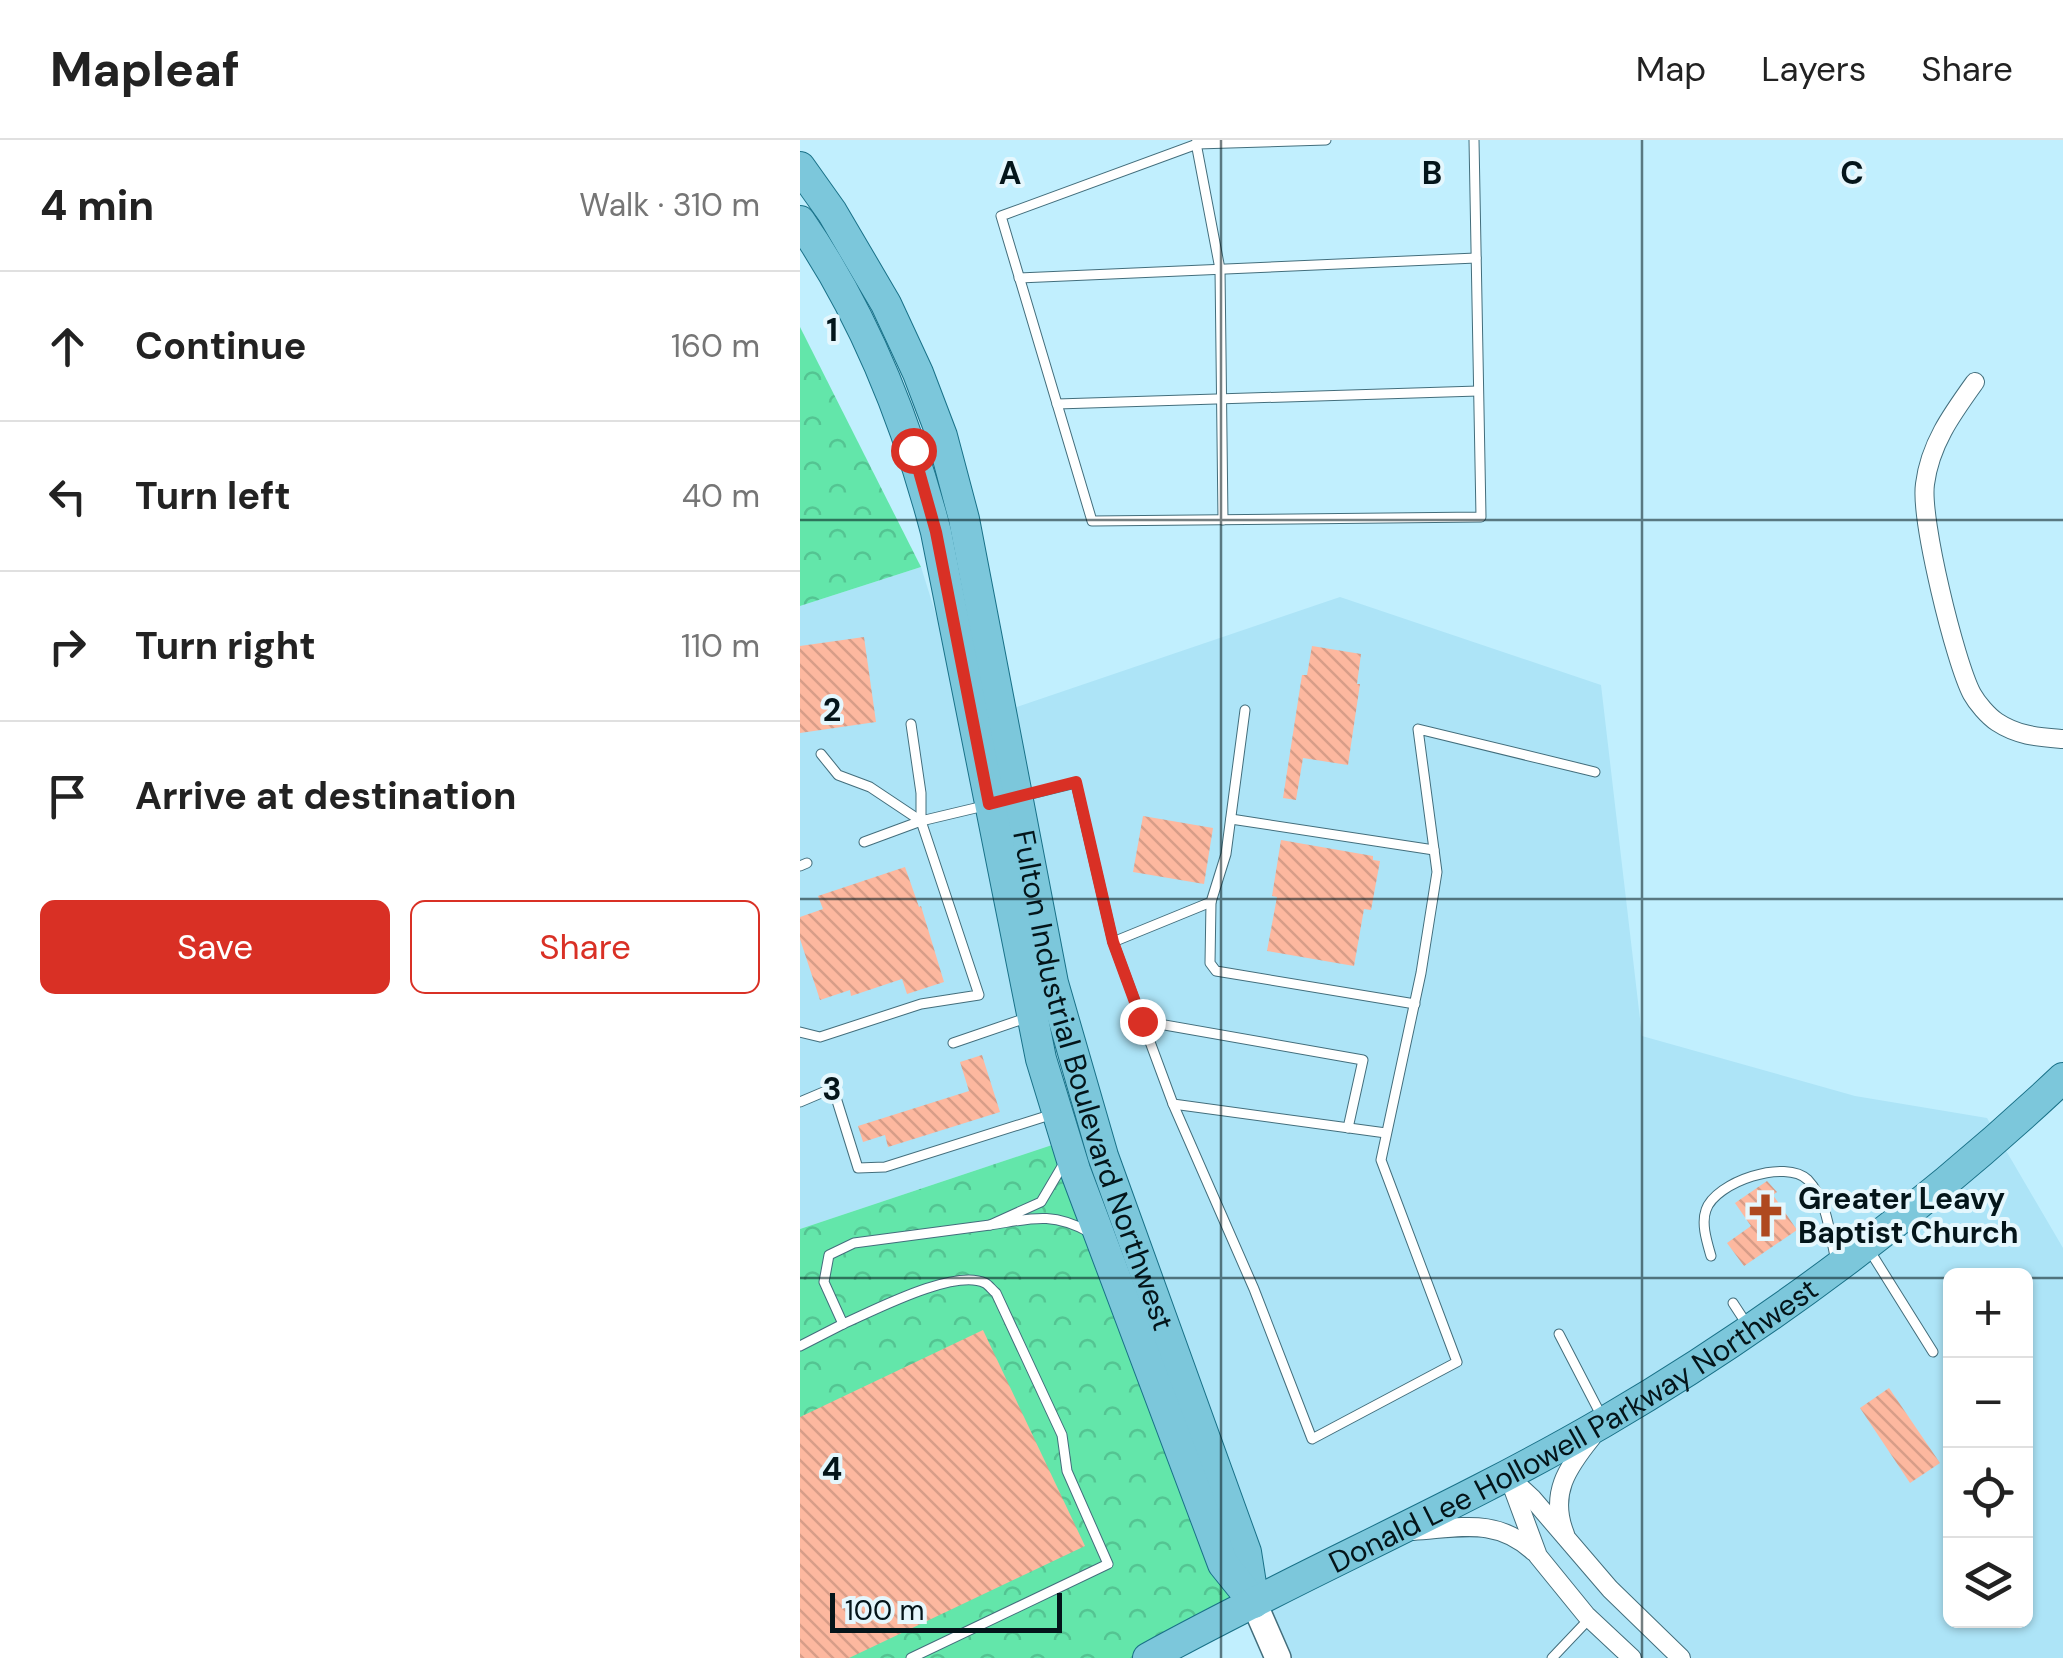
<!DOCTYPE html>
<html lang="en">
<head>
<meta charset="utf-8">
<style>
  :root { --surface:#fff; --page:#f2f2f2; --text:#222; --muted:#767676; --line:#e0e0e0; --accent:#d93025 }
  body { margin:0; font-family:"DM Sans",sans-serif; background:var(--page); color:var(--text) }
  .controls { position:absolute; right:30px; bottom:30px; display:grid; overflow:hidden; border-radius:15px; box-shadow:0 2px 8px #0004 }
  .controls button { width:90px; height:90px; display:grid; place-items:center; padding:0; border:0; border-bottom:2px solid var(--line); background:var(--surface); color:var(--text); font:50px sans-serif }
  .scale { position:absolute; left:30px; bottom:25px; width:232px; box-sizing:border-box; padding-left:10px; border:5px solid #04151a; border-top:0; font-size:28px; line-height:35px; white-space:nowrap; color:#04151a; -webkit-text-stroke:8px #e5f7fd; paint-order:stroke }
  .stop { position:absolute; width:30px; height:30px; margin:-22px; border:8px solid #d93025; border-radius:50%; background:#fff }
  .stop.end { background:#d93025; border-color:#fff; box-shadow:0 2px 10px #0008 }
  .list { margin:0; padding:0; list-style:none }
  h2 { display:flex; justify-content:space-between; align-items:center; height:130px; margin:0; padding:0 40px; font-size:42px }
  h2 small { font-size:32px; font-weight:400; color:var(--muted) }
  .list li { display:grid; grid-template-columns:65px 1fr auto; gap:30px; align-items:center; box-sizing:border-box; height:150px; padding:0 40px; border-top:2px solid var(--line) }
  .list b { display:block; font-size:38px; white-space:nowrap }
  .list em { font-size:32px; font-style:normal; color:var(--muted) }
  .actions { display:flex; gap:20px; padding:30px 40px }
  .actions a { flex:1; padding:22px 0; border:2px solid var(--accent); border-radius:15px; text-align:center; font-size:35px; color:var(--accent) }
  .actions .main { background:var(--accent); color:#fff }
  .icon { flex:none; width:55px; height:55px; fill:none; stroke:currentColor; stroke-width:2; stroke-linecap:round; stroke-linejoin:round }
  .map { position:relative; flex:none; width:1263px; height:1518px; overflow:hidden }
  header { display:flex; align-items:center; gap:60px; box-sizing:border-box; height:140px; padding:0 50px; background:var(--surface); border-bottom:2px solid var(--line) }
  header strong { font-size:48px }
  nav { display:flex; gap:55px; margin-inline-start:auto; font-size:35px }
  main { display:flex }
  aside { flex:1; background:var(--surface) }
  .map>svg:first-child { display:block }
  .built { fill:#ade4f7; fill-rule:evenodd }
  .forest { fill:url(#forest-crowns) }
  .building { fill:url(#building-back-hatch) }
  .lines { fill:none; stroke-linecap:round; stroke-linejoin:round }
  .service-casing { stroke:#436e7c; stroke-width:11 }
  .minor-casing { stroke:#436e7c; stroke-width:20 }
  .secondary-casing { stroke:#436e7c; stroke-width:28 }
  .primary-casing { stroke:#197188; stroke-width:32 }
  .service { stroke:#fff; stroke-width:9 }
  .minor { stroke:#fff; stroke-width:18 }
  .secondary { stroke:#fff; stroke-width:25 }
  .primary { stroke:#7cc7db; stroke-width:30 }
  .route { stroke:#d93025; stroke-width:12 }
  .grid { fill:none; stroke:#04151a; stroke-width:2.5; stroke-opacity:0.55 }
  .labels { text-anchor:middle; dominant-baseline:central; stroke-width:8; stroke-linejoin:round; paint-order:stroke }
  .street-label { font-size:30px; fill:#04151a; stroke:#e5f7fd }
  .poi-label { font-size:30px; font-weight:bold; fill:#04151a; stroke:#e5f7fd; text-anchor:start }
  .grid-label { font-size:32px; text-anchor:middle; font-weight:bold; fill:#04151a; stroke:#e5f7fd; stroke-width:8; stroke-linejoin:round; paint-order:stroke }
</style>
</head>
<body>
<header>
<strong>Mapleaf</strong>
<nav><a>Map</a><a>Layers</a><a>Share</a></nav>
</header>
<main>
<aside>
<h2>4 min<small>Walk · 310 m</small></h2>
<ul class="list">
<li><svg class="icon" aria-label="ahead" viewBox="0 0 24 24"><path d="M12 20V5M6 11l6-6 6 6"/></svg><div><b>Continue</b></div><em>160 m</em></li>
<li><svg class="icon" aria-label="left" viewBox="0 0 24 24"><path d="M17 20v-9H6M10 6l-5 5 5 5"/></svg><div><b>Turn left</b></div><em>40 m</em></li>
<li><svg class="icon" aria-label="right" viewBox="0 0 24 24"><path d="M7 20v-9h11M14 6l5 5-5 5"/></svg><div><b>Turn right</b></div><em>110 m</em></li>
<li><svg class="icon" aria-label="arrive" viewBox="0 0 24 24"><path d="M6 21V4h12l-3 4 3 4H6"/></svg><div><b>Arrive at destination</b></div></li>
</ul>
<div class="actions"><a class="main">Save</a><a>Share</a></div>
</aside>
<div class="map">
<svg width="1263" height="1518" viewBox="0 0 1263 1518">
  <defs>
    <pattern id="forest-crowns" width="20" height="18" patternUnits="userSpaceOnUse" patternTransform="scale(2.5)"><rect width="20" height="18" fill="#63e6aa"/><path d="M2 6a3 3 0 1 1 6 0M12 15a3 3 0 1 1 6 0" fill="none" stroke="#54c492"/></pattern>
    <pattern id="building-back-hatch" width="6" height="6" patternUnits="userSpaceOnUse" patternTransform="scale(2.5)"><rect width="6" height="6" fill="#fdb89f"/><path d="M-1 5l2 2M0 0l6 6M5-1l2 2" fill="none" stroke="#d79d88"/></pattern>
  </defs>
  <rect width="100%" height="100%" fill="#c1effe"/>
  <path class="built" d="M121,427L170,583L540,457L801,545L842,896L1055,956L1187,978L1263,1108V1518H481L437,1473L276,997L0,1089V466ZM1150,1136H1226V1480H1150Z"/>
  <g class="forest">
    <polygon points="0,187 121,427 0,466"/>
    <polygon points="276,997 437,1473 360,1518 0,1518 0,1089"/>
  </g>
  <g class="building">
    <polygon points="64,497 76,582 0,593 0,506"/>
    <polygon points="512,506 561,514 557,544 560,544 548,625 503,618 496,660 483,658 502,535 507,535"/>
    <polygon points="343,676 413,688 404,744 333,732"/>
    <polygon points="481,700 573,716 573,720 580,721 571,770 564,769 554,826 467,811 477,757 472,756"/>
    <polygon points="105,727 119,767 121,766 144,842 107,854 102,839 51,856 50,850 20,860 0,799 0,777 23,769 18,756"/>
    <polygon points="182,915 200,972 88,1007 85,995 63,1002 58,986 169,951 160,922"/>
    <polygon points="967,1041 977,1052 973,1055 997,1090 944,1126 927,1103 951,1086 935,1063"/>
    <polygon points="183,1190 285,1406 49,1518 0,1518 0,1277"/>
    <polygon points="1089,1248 1140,1323 1110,1343 1060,1268"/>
  </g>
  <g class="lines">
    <defs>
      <g id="service">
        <polyline points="526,0 397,4 201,76 292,381 681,377 674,0"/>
        <polyline points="396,3 420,129 423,380"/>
        <polyline points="219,138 676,118"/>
        <polyline points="257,264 678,251"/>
        <polyline points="111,584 121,653 121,681 184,666"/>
        <polyline points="223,656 276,643 313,802 373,964 454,1149 512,1299 657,1222 581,1020 621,833 637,732 618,589 795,632"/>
        <polyline points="431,679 634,710"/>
        <polyline points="64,702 121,681"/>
        <polyline points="0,726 7,723"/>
        <polyline points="411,762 410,823 416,831 615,864"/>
        <polyline points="313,802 411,762 426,714 445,570"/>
        <polyline points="342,881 563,920 548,988"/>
        <polyline points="0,892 20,897 121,864 179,855 121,681 70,647 38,635 21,614"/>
        <polyline points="153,903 226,878"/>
        <polyline points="0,962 33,948 58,1028 85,1027 250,975"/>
        <polyline points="373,964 586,993"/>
        <path d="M264,1023L241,1062L190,1085C230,1079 251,1071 289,1092"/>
        <polyline points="1068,1108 1133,1212"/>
        <path d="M911,1116C907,1102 901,1084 906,1070C915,1042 986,1018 1008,1040C1027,1060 1030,1095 1036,1121"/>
        <polyline points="933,1163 948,1186"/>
        <polyline points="759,1194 801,1275"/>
        <polyline points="0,1206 43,1184"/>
        <path d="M111,1518L308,1424L267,1331L262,1295L196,1153C192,1150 189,1145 185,1143C154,1128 73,1171 43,1184L24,1142L29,1115L54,1103L190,1085"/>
        <polyline points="752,1518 790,1478"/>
      </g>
      <g id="minor">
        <path d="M1175,242C1152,274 1130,304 1125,344C1120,379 1155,522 1172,554C1177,563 1188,576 1197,582C1218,596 1239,597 1263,599"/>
        <polyline points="707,1335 732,1358 810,1449 881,1518"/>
        <polyline points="708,1335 738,1416 786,1475 832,1518"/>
        <path d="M613,1391C660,1388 697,1377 734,1412"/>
        <path d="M765,1394C749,1354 767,1328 792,1297"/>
      </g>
      <polyline id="secondary" points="454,1463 478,1518"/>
      <g id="primary">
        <path id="s1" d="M0,27L32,72L86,164L118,233L142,296L164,379L253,843L303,1016L446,1412L454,1463"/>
        <path d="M0,81C65,175 107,282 136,392L241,919L275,1030L423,1424L452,1460"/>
        <path id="s2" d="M348,1518C498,1435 656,1368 804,1282C967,1187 1126,1067 1263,938"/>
      </g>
    </defs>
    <use href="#service" class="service-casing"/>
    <use href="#minor" class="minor-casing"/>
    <use href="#secondary" class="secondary-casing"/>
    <use href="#primary" class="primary-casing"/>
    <use href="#service" class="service"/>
    <use href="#minor" class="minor"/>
    <use href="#secondary" class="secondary"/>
    <use href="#primary" class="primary"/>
  </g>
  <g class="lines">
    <polyline class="route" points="113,310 136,392 189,664 276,642 313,802 342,881"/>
  </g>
  <path class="grid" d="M421,0V1518M842,0V1518M0,380H1263M0,759H1263M0,1138H1150M1226,1138H1263"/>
  <defs>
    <symbol id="church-bare" viewBox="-9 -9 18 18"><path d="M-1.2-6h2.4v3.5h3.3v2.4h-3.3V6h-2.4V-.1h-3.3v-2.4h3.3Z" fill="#af491f" stroke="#e5f7fd" stroke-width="2.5" paint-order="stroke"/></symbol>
  </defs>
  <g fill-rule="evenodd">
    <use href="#church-bare" x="934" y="1044" width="63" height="63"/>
  </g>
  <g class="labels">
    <g class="street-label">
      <text stroke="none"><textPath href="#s1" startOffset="968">Fulton Industrial Boulevard Northwest</textPath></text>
      <text stroke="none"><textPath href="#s2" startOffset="485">Donald Lee Hollowell Parkway Northwest</textPath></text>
    </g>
    <g class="poi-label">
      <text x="998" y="1058">Greater Leavy<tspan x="998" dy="34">Baptist Church</tspan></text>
    </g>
  </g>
  <g class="grid-label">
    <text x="210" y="44">A</text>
    <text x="632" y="44">B</text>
    <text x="1052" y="44">C</text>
    <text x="32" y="201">1</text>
    <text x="32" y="581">2</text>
    <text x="32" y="960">3</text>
    <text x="32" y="1340">4</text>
  </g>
</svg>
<div class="controls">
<button>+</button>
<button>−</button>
<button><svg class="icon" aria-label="locate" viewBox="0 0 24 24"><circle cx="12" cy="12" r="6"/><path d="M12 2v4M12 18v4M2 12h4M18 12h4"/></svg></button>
<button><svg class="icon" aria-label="layers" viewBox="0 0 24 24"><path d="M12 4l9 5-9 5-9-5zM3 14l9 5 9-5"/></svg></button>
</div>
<div class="scale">100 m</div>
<div class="stop" style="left:113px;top:310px"></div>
<div class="stop end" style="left:342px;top:881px"></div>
</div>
</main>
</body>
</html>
